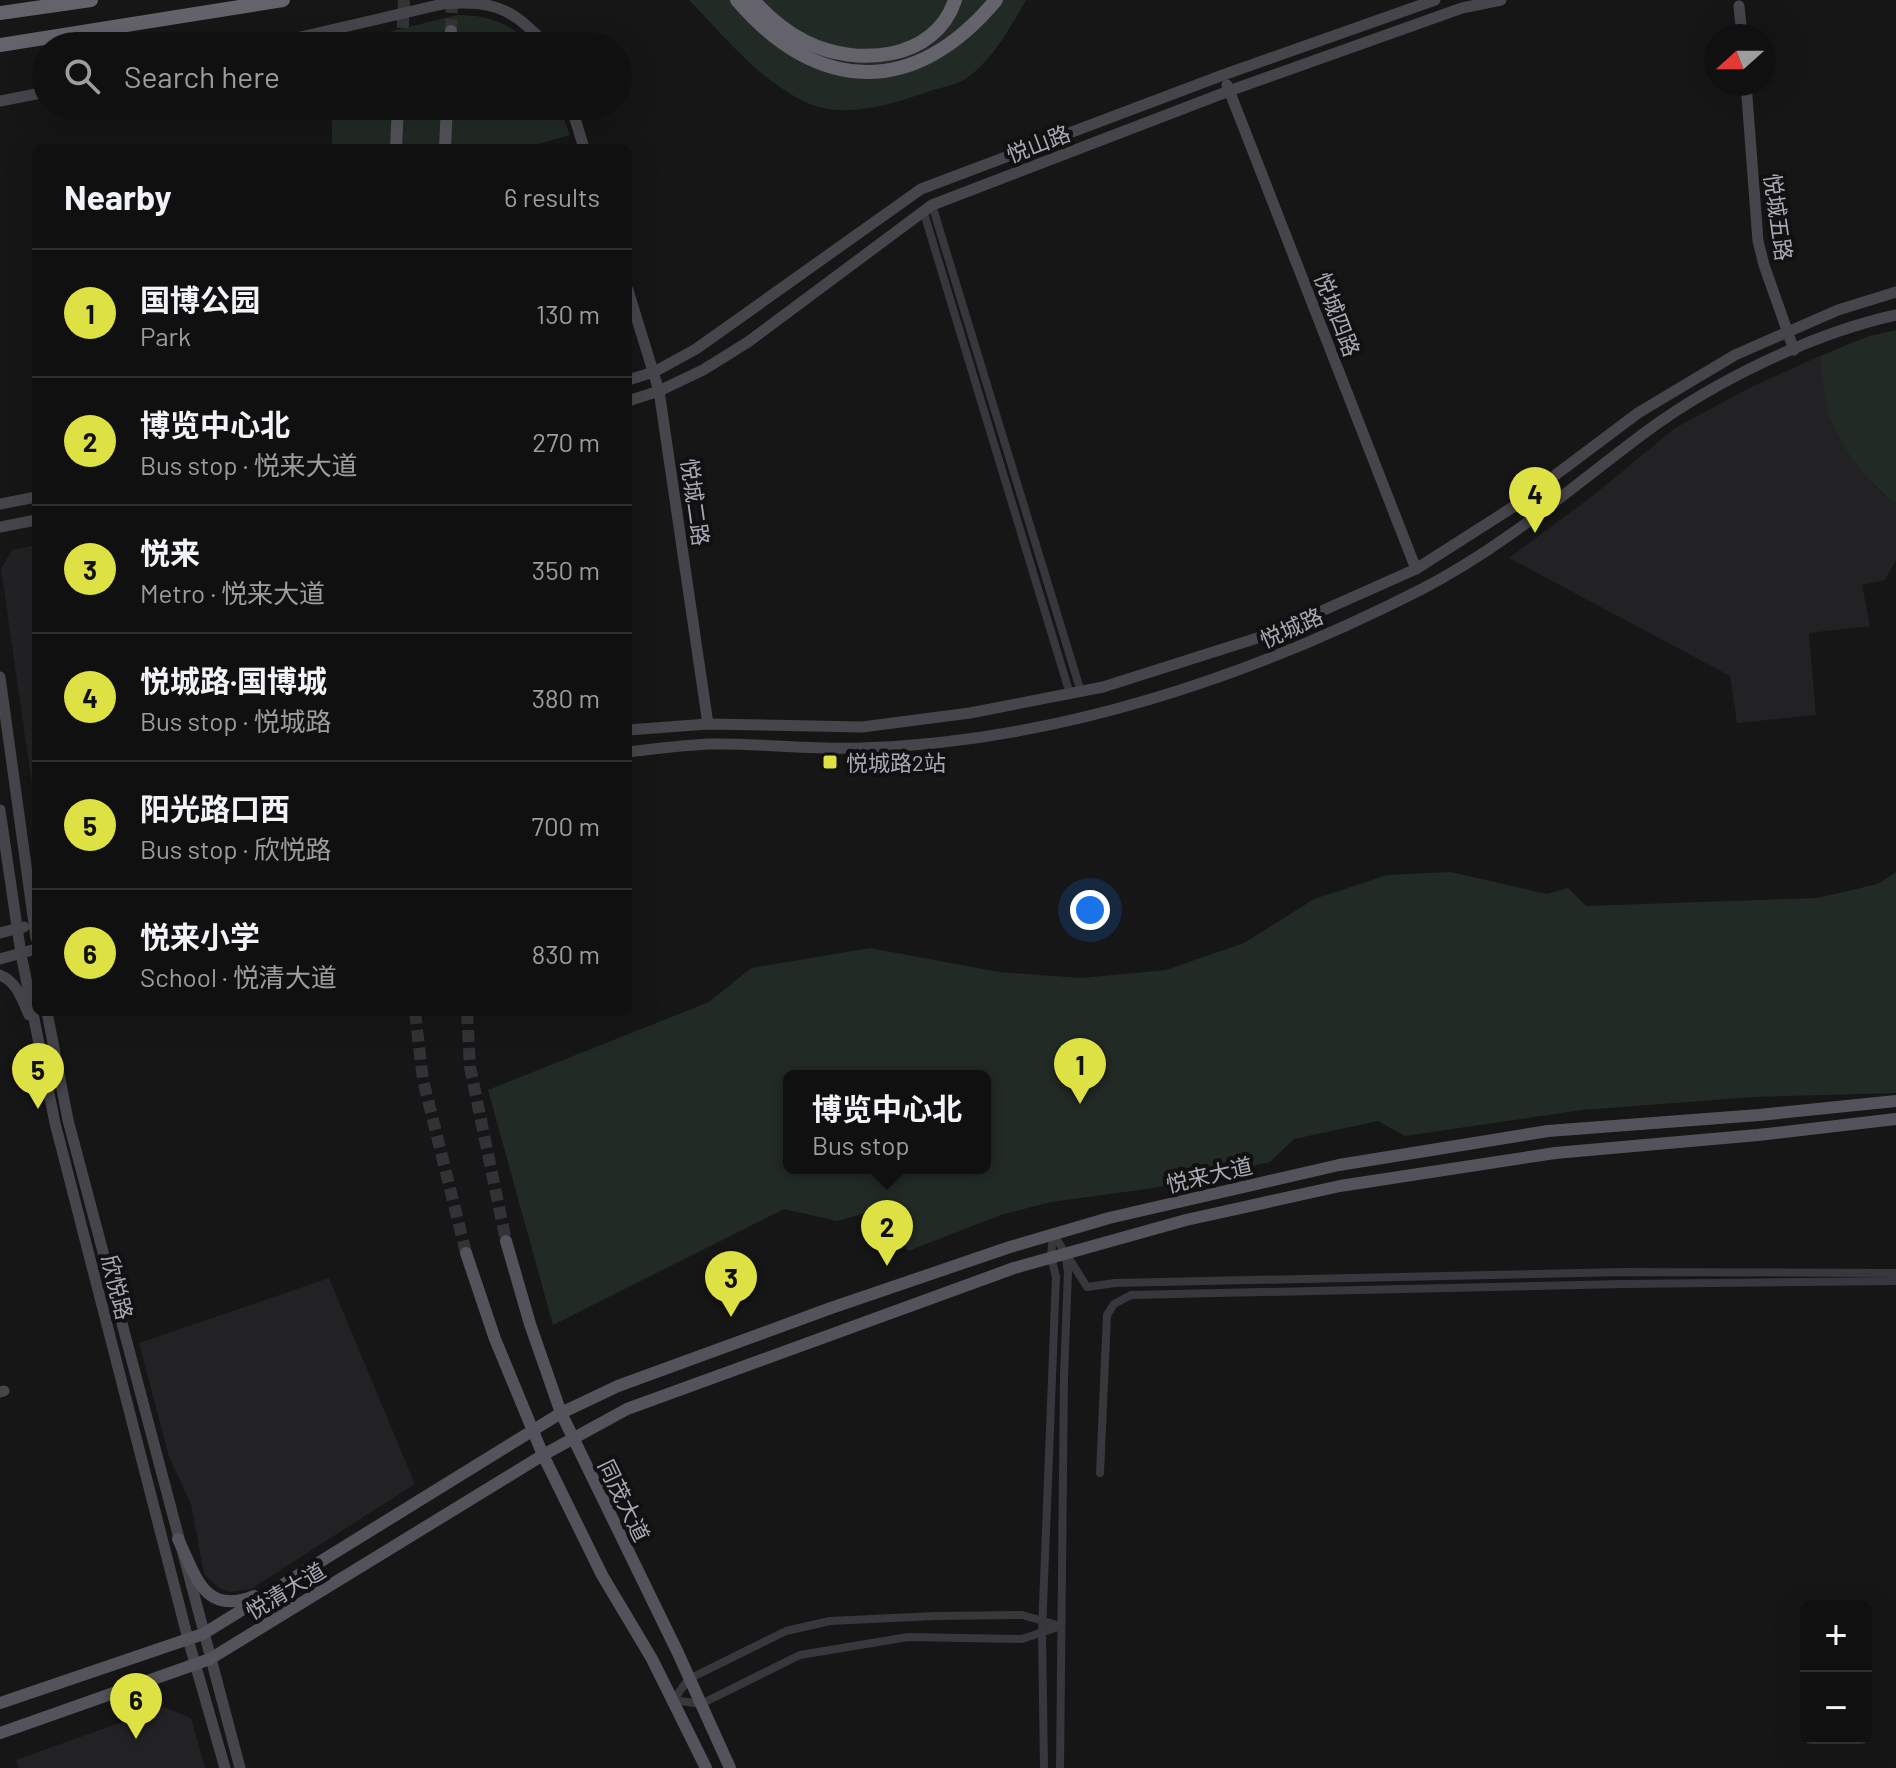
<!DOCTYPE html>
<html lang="en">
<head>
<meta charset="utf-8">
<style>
  :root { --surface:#101011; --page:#1e1e1f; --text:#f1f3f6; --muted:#9c9d9f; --line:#303031; --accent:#dee143 }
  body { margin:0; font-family:Barlow,"Noto Sans SC",sans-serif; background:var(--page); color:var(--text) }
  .controls { position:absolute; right:24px; bottom:24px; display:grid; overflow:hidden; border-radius:12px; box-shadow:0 8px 32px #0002 }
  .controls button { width:72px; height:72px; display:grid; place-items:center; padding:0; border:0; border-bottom:2px solid var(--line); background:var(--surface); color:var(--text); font:40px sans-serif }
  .compass { position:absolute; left:1704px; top:24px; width:72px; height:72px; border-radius:50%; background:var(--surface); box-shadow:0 8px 32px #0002; rotate:249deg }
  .you { position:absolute; left:1090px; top:910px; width:28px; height:28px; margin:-20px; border:6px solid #fff; border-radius:50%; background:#1a73e8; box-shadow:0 0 0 12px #1a73e833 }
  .badge { display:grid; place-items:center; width:52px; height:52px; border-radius:50%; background:var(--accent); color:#111; font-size:26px; font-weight:700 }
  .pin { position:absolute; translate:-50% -66px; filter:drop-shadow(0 2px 4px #0008) }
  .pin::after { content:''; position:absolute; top:42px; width:28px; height:24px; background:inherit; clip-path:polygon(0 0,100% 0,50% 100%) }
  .popup { position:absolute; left:783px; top:1070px; width:208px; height:104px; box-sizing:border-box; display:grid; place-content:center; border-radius:12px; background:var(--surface); filter:drop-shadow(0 2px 6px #0005); font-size:26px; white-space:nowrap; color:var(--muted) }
  .popup b { font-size:30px; color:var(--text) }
  .popup::after { content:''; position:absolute; left:50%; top:100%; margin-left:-16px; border:16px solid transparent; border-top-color:var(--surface) }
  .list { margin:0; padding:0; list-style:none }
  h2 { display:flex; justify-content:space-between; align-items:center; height:104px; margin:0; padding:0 32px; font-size:34px }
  h2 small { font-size:26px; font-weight:400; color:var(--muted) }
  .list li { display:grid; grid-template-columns:52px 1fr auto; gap:24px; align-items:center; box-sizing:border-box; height:128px; padding:0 32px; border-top:2px solid var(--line) }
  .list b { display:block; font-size:30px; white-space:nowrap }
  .list p { margin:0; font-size:26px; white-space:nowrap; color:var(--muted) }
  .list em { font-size:26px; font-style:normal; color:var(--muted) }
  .icon { flex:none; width:44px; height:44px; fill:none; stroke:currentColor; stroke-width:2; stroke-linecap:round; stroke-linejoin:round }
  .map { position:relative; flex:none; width:1896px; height:1768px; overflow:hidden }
  .search { position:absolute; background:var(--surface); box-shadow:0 8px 32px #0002; left:32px; top:32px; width:600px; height:88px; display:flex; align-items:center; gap:20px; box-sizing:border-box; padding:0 28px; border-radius:44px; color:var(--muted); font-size:30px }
  .panel { position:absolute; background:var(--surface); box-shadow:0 8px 32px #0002; left:32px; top:144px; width:600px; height:872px; border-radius:12px }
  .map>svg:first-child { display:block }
  .built { fill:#222224 }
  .green { fill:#222a26; fill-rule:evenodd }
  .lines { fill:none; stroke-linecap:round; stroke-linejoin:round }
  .primary-tunnel { stroke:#333337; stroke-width:12; stroke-dasharray:12 6; stroke-linecap:butt }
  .street { stroke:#38373c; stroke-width:8 }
  .secondary { stroke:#46454c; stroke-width:11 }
  .primary { stroke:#54535b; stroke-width:12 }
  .highway { stroke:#64636c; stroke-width:14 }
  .poi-dot { fill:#dee143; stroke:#111112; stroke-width:3 }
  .labels { text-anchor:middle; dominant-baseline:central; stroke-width:8; stroke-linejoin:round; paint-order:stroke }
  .street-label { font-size:22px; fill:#a9a9b6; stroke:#111112 }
  .poi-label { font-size:22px; fill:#a9a9b6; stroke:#111112; text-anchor:start }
</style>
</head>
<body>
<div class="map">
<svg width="1896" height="1768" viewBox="0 0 1896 1768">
  <rect width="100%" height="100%" fill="#161617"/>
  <g class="built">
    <polygon points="1820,356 1832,423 1861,469 1879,490 1896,504 1896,560 1885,580 1862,585 1870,626 1809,633 1816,715 1737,723 1730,676 1509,558 1595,494 1675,428 1751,387"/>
    <polygon points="36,545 36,813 1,569 12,550"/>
    <polygon points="329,1278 415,1484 251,1589 229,1592 219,1588 204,1574 191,1504 169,1457 139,1343"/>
    <polygon points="164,1707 191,1718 205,1768 19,1768 16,1760"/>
  </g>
  <g class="green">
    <path d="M689,0H1026C1010,28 994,58 967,78C958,84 944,87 933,90C893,104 844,121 803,101C757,78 724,36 689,0Z"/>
    <path d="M457,15C489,15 510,23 532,46H332Z"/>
    <polygon points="332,106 559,106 570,135 524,148 332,148"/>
    <path d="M1896,330V504C1870,483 1846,455 1833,425C1824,405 1823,377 1820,356L1869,336Z"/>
    <path d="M1451,872L1547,894L1568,888L1586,906L1817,898L1878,884L1896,872V1093L1753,1097L1582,1110L1405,1136L1378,1121L1294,1139L1270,1162L1154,1188L1051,1202L1001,1215L908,1251L888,1207L837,1221L784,1209L553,1325L488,1090L709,1002L751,968L870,948L999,972L1081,978L1166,970L1244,943L1314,899L1387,875ZM985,1076V1168H789V1076Z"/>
  </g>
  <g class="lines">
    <g class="primary-tunnel">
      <polyline points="451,31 452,0"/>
      <polyline points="402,46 404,0"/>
      <polyline points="415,1012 423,1080 466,1253"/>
      <polyline points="467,1012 470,1067 506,1241"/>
    </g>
    <g class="street">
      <polyline points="932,205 1081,692"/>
      <polyline points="923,210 1070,694"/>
      <polyline points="1067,1255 1087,1287 1115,1283 1625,1272 1896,1273"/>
      <polyline points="1100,1473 1107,1315 1114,1304 1131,1295 1623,1284 1896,1281"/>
      <polygon points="1022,1615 1061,1626 1022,1639 908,1637 800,1655 701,1704 673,1700 689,1679 786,1631 830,1621 935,1616"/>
      <polyline points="1044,1768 1042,1632 1056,1277 1051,1257 1053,1233 1065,1253 1068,1272 1064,1375 1060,1768"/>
    </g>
    <g class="secondary">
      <polyline points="1739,6 1742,36"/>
      <path d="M262,46L443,4C476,1 503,3 528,27C535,33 541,38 546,46"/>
      <polyline points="1746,84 1758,241 1764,265 1794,350"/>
      <polyline points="1227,85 1416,569"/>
      <polyline points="0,101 46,92"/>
      <polyline points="571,106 584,148"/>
      <polyline points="628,290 659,391 708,724"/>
      <polyline points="628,380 654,372 696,349 921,189 1223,75 1435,0"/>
      <polyline points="628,401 659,391 703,370 748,342 932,205 1229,91 1462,8 1501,0"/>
      <polyline points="0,504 36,497"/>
      <polyline points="0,527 36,520"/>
      <polyline points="0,677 36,938"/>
      <polyline points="628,730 708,724 862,727 970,713 1103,687 1270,634 1416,569 1513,507 1638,413 1735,355 1838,310 1896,292"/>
      <path d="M628,752C655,749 683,745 710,744C761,743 812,750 862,748C1056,742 1250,677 1422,589C1504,547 1573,486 1647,431C1715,381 1813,333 1896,315"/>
      <polyline points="0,810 21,954 55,1123 188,1639 225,1768"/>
      <polyline points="0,933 24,927"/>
      <polyline points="0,959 36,949"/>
      <path d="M0,975C17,982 22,999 29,1015"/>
      <polyline points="47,1012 68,1120 240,1768"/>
      <polyline points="0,1392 4,1391"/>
    </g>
    <g class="primary">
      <polyline points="450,46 451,31"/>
      <polyline points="396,148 398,106"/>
      <polyline points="445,148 447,106"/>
      <polyline points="506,1241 530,1324 561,1413 678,1653 730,1768"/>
      <polyline points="466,1253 495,1339 543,1455 602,1575 652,1659 706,1768"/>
      <path d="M178,1539C196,1576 204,1616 254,1596"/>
      <polyline points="0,1703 203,1634 561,1413 618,1386 831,1308 1010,1247 1109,1218 1339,1165 1548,1131 1759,1115 1896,1101"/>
      <polyline points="0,1733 210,1659 543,1455 627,1409 1014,1268 1186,1220 1340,1186 1555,1153 1758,1135 1896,1119"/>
    </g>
    <g class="highway">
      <path d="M737,0C818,95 915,97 996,0"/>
      <path d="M753,0C768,17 786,32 806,42C857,67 935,61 955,0"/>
      <polyline points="0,13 91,0"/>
      <polyline points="0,45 283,0"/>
    </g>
  </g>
  <rect class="poi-dot" x="822" y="754" width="16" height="16" rx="4"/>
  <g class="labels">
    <g class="street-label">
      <text transform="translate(1038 143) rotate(-21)">悦山路</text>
      <text transform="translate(1779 217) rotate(82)">悦城五路</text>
      <text transform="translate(1338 314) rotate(69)">悦城四路</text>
      <text transform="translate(696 502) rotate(82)">悦城二路</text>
      <text transform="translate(1291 627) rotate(-24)">悦城路</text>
      <text transform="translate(1209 1174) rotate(-13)">悦来大道</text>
      <text transform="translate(118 1287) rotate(76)">欣悦路</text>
      <text transform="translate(625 1500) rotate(64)">同茂大道</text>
      <text transform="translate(285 1590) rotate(-31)">悦清大道</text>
    </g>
    <g class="poi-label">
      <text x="846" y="762">悦城路2站</text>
    </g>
  </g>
</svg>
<div class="controls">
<button>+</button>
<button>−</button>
</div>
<svg class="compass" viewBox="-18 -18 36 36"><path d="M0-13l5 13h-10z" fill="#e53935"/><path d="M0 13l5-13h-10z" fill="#9c9d9f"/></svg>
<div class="you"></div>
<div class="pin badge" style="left:1080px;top:1104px">1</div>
<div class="pin badge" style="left:887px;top:1266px">2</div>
<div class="popup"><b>博览中心北</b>Bus stop</div>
<div class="pin badge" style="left:731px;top:1317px">3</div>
<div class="pin badge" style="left:1535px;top:533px">4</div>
<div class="pin badge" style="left:38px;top:1109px">5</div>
<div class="pin badge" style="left:136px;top:1739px">6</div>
<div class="search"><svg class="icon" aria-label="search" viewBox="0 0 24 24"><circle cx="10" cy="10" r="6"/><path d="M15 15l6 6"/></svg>Search here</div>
<section class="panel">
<h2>Nearby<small>6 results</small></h2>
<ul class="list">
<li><span class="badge">1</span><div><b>国博公园</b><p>Park</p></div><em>130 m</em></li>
<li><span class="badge">2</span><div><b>博览中心北</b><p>Bus stop · 悦来大道</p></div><em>270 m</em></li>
<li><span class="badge">3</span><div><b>悦来</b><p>Metro · 悦来大道</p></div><em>350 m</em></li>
<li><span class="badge">4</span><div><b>悦城路·国博城</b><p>Bus stop · 悦城路</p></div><em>380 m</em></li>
<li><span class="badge">5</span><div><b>阳光路口西</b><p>Bus stop · 欣悦路</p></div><em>700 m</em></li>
<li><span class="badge">6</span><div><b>悦来小学</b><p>School · 悦清大道</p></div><em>830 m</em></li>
</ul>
</section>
</div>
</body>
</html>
